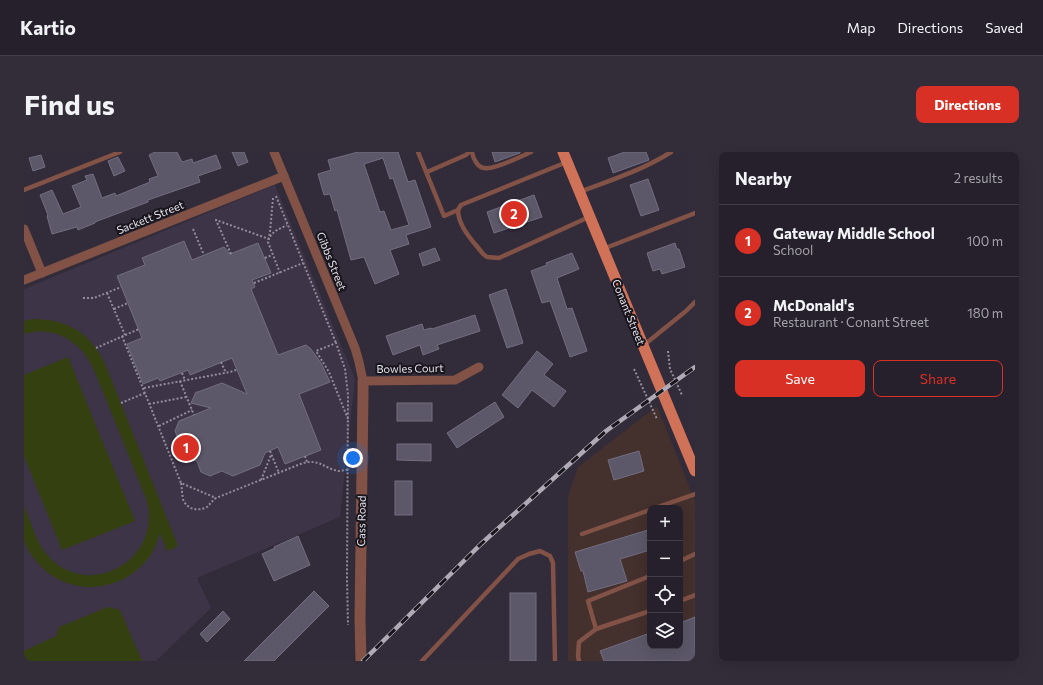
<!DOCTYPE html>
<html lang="en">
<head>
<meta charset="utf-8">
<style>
  :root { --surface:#26202c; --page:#322d38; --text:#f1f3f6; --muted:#a4a3a9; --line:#423e48; --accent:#d93025 }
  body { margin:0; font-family:Commissioner,sans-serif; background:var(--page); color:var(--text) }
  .controls { position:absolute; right:12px; bottom:12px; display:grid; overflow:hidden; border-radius:8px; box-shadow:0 4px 16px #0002 }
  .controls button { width:36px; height:36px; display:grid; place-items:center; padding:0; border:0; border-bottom:1px solid var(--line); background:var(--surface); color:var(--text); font:20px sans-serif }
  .you { position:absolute; left:329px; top:306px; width:14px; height:14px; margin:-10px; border:3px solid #fff; border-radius:50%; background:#1a73e8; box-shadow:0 0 0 6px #1a73e833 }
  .badge { display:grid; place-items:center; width:26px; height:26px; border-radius:50%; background:var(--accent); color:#fff; font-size:13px; font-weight:700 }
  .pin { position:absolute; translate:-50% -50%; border:2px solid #fff; box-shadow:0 1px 4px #0006 }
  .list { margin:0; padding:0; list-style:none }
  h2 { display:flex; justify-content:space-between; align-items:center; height:52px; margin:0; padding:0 16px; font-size:17px }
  h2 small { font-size:13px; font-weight:400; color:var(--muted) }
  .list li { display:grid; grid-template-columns:26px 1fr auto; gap:12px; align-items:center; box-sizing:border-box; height:72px; padding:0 16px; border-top:1px solid var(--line) }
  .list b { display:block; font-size:15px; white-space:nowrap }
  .list p { margin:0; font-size:13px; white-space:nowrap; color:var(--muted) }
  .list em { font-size:13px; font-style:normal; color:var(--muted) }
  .actions { display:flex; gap:8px; padding:12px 16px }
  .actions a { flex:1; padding:9px 0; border:1px solid var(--accent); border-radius:8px; text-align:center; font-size:14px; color:var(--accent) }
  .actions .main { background:var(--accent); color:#fff }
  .icon { flex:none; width:22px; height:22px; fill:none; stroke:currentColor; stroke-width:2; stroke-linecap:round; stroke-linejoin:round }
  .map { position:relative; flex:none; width:671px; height:509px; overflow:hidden; border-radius:8px }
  header { display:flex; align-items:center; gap:24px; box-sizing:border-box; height:56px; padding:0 20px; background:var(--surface); border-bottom:1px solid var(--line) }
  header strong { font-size:19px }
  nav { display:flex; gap:22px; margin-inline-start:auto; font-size:14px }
  .intro { display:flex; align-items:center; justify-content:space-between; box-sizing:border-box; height:96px; padding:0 24px }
  h1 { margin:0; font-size:28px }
  .button { padding:10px 18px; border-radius:8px; background:var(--accent); color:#fff; font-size:14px; font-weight:700 }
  main { display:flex; gap:24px; padding:0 24px }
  aside { flex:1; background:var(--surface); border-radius:8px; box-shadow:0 4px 16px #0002 }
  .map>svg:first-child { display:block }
  .commercial { fill:#44302d; fill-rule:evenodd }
  .built { fill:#3d3448 }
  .green { fill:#34400f }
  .building { fill:#5c5869; stroke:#726e80; fill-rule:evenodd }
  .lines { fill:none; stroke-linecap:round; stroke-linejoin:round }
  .path { stroke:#938d9a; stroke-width:2; stroke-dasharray:2 2; stroke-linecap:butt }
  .service { stroke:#815245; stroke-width:4.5 }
  .minor { stroke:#815245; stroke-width:9 }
  .tertiary { stroke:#815245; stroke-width:11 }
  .primary { stroke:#d07258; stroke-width:11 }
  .rail-casing { stroke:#afaab5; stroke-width:4.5 }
  .rail { stroke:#18151c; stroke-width:3; stroke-dasharray:9; stroke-linecap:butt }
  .labels { text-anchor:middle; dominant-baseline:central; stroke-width:4; stroke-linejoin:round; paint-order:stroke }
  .street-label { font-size:11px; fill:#e5e1eb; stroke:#18151c }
</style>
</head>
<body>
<header>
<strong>Kartio</strong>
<nav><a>Map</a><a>Directions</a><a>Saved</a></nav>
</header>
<div class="intro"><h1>Find us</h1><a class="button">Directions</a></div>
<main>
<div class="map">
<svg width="671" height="509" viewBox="0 0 671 509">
  <rect width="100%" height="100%" fill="#322b3a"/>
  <path class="commercial" d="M633,254L671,349V509H544V344L554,315ZM626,356H656V494H626Z"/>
  <polygon class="built" points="251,33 331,227 316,365 173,426 187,456 132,509 0,509 0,137"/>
  <g class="green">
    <path d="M9,167C44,167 68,182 82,214L154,394L143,399L136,381C134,388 131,395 128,401C105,437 56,446 23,420C14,412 3,400 0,388C0,381 0,363 0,354C7,370 12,391 24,404C67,451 143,404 121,344L70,218C58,190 31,173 0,182V169Z"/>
    <polygon points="44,205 111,369 38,398 0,304 0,223"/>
    <polygon points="84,455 96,458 118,509 0,509 0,499 32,484 35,475"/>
  </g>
  <g class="building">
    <polygon points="131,0 153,0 158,10 168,7 169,11 192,3 197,16 174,24 176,30 124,48 124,50 71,70 71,71 54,78 53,75 28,82 23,64 24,63 16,43 28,38 39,62 57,55 48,34 63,28 61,24 69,22 78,46 91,41 92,44 126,30 125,27 134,24 125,3"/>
    <polygon points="208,0 220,0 224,10 214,14"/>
    <path d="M334,0H374L384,30L391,28L407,75L382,83L385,92L366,98L375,122L351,132L340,105L327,108L313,58L311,59L306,42L300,43L294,22L307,18L304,8ZM359,6L366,27L369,26L385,73L367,78L360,59L356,60L340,12Z"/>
    <polygon points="468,0 496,0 496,1 471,10"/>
    <polygon points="601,0 622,0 625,8 589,21 584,6"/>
    <polygon points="17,3 21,15 9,19 5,6"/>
    <polygon points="94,5 101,19 90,24 84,9"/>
    <polygon points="624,27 635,58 617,64 606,33"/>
    <polygon points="510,43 518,65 470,81 463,60"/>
    <polygon points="160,89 168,108 200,95 206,102 234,91 247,121 228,128 231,135 227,137 254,203 282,193 287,197 297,211 306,230 275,242 297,298 261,312 254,295 241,301 236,313 209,324 198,319 186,324 177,320 173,309 161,304 151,279 155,269 187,256 167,251 172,240 174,240 198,231 223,242 208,206 166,223 164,218 136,229 134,226 119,232 103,192 118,186 93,124 121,113 118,106"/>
    <polygon points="651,91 653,97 655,97 661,115 638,122 636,117 629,119 623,101"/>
    <polygon points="411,96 416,108 399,114 395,102"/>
    <polygon points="548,101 555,117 533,126 543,157 548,156 563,199 546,205 526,149 518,151 507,119 523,113 522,111"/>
    <polygon points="482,137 499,191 483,196 465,143"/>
    <polygon points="451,163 456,179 413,193 415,197 399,203 396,193 369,203 362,184 398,172 400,178 407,176 408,177"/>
    <polygon points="513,199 529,212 520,223 542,239 530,255 508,238 494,256 478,243"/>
    <polygon points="471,250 480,265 433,296 423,281"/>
    <rect x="373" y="251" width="35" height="18"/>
    <polygon points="373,292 407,292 407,309 373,308"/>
    <polygon points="615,299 620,319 590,328 584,308"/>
    <rect x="371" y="329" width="17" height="34"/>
    <polygon points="624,378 626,384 626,398 596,407 603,429 564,440 559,419 557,419 551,400"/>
    <polygon points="274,384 286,413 250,429 238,402 251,396 250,395"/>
    <polygon points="290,439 305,454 250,509 220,509"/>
    <rect x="486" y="441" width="26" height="68"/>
    <polygon points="199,459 206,467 183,490 176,482"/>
    <polygon points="671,465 671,509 580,509 576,499 626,481 626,494 656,494 656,471"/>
  </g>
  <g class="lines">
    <g class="path">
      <polyline points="252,44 312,191"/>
      <polyline points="249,46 246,80 244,90 256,121"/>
      <polyline points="169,77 180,103"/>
      <path d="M207,102L192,68L245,87C248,79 256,77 263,73"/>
      <polyline points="241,106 248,103"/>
      <polyline points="230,131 279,111"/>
      <polyline points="83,141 101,183"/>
      <polyline points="59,146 70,146 97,135"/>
      <polyline points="90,157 104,151"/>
      <polyline points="98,184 157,331 192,346"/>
      <polyline points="72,196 115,177"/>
      <polyline points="644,199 646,217 658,243"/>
      <polyline points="197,210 202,221"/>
      <polyline points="610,217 633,267"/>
      <polyline points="158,221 161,228"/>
      <polyline points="156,229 170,263"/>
      <polyline points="120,236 206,220 212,218"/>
      <polyline points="97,251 121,241"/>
      <polyline points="125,252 162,245"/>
      <polyline points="324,267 305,220 292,199 312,191 321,217 324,243 323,427 324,473"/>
      <polyline points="135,274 168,258"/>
      <polyline points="246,299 255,321"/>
      <polyline points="281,304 283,310"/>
      <polyline points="237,328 247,303"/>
      <path d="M157,331C158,337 158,342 159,347C162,357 174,360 183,355C186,352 188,349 192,346L279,311C296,307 300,316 314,319C317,319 320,318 324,318"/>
    </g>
    <g class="service">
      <polyline points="394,0 420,64 434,58"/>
      <path d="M448,0C449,7 454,16 461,16C470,18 498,4 507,0"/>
      <path d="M543,10L437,53L434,58C434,75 450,90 459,102L463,105L475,106L565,65"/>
      <polyline points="403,20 442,3 445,0"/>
      <polyline points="0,38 96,0"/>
      <path d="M556,40C587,28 619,18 647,0"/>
      <polyline points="579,97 671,61"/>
      <polyline points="620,193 662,159 671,150"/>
      <polyline points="631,356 671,342"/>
      <polyline points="558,382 626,358"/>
      <polyline points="656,409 671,402"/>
      <polyline points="626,424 564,449 572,477 626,459"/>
      <polyline points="656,449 671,443"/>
      <polyline points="398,509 494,407 505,402 516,399 526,404 529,411 531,509"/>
      <polyline points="555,509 554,504 555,490 572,477"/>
    </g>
    <g class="minor">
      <polyline points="250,0 331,196 335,210 339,229 431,228 455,215"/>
      <polyline points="0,77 18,121"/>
      <polyline points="0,128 260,24"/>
    </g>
    <polyline class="tertiary" points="337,509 336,467 339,242 339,229"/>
    <polyline class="primary" points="539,0 671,319"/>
    <defs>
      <polyline id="rail" points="339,509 457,392 582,279 671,215"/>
    </defs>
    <use href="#rail" class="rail-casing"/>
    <use href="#rail" class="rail"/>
  </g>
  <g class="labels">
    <g class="street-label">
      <text transform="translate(126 65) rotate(-22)">Sackett Street</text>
      <text transform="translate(308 109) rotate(68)">Gibbs Street</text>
      <text transform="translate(605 160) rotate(68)">Conant Street</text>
      <text transform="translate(386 216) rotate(-1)">Bowles Court</text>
      <text transform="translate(337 369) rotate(-89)">Cass Road</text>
    </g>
  </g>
</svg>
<div class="controls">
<button>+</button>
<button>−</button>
<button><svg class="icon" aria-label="locate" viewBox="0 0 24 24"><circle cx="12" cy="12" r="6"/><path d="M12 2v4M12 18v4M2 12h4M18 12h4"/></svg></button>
<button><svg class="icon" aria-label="layers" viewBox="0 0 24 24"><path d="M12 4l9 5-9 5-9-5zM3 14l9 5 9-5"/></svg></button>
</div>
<div class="you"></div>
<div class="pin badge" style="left:162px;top:296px">1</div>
<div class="pin badge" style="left:490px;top:62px">2</div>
</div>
<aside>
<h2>Nearby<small>2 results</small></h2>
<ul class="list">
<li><span class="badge">1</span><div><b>Gateway Middle School</b><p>School</p></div><em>100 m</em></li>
<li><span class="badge">2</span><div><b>McDonald's</b><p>Restaurant · Conant Street</p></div><em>180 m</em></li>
</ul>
<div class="actions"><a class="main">Save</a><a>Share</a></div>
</aside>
</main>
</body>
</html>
